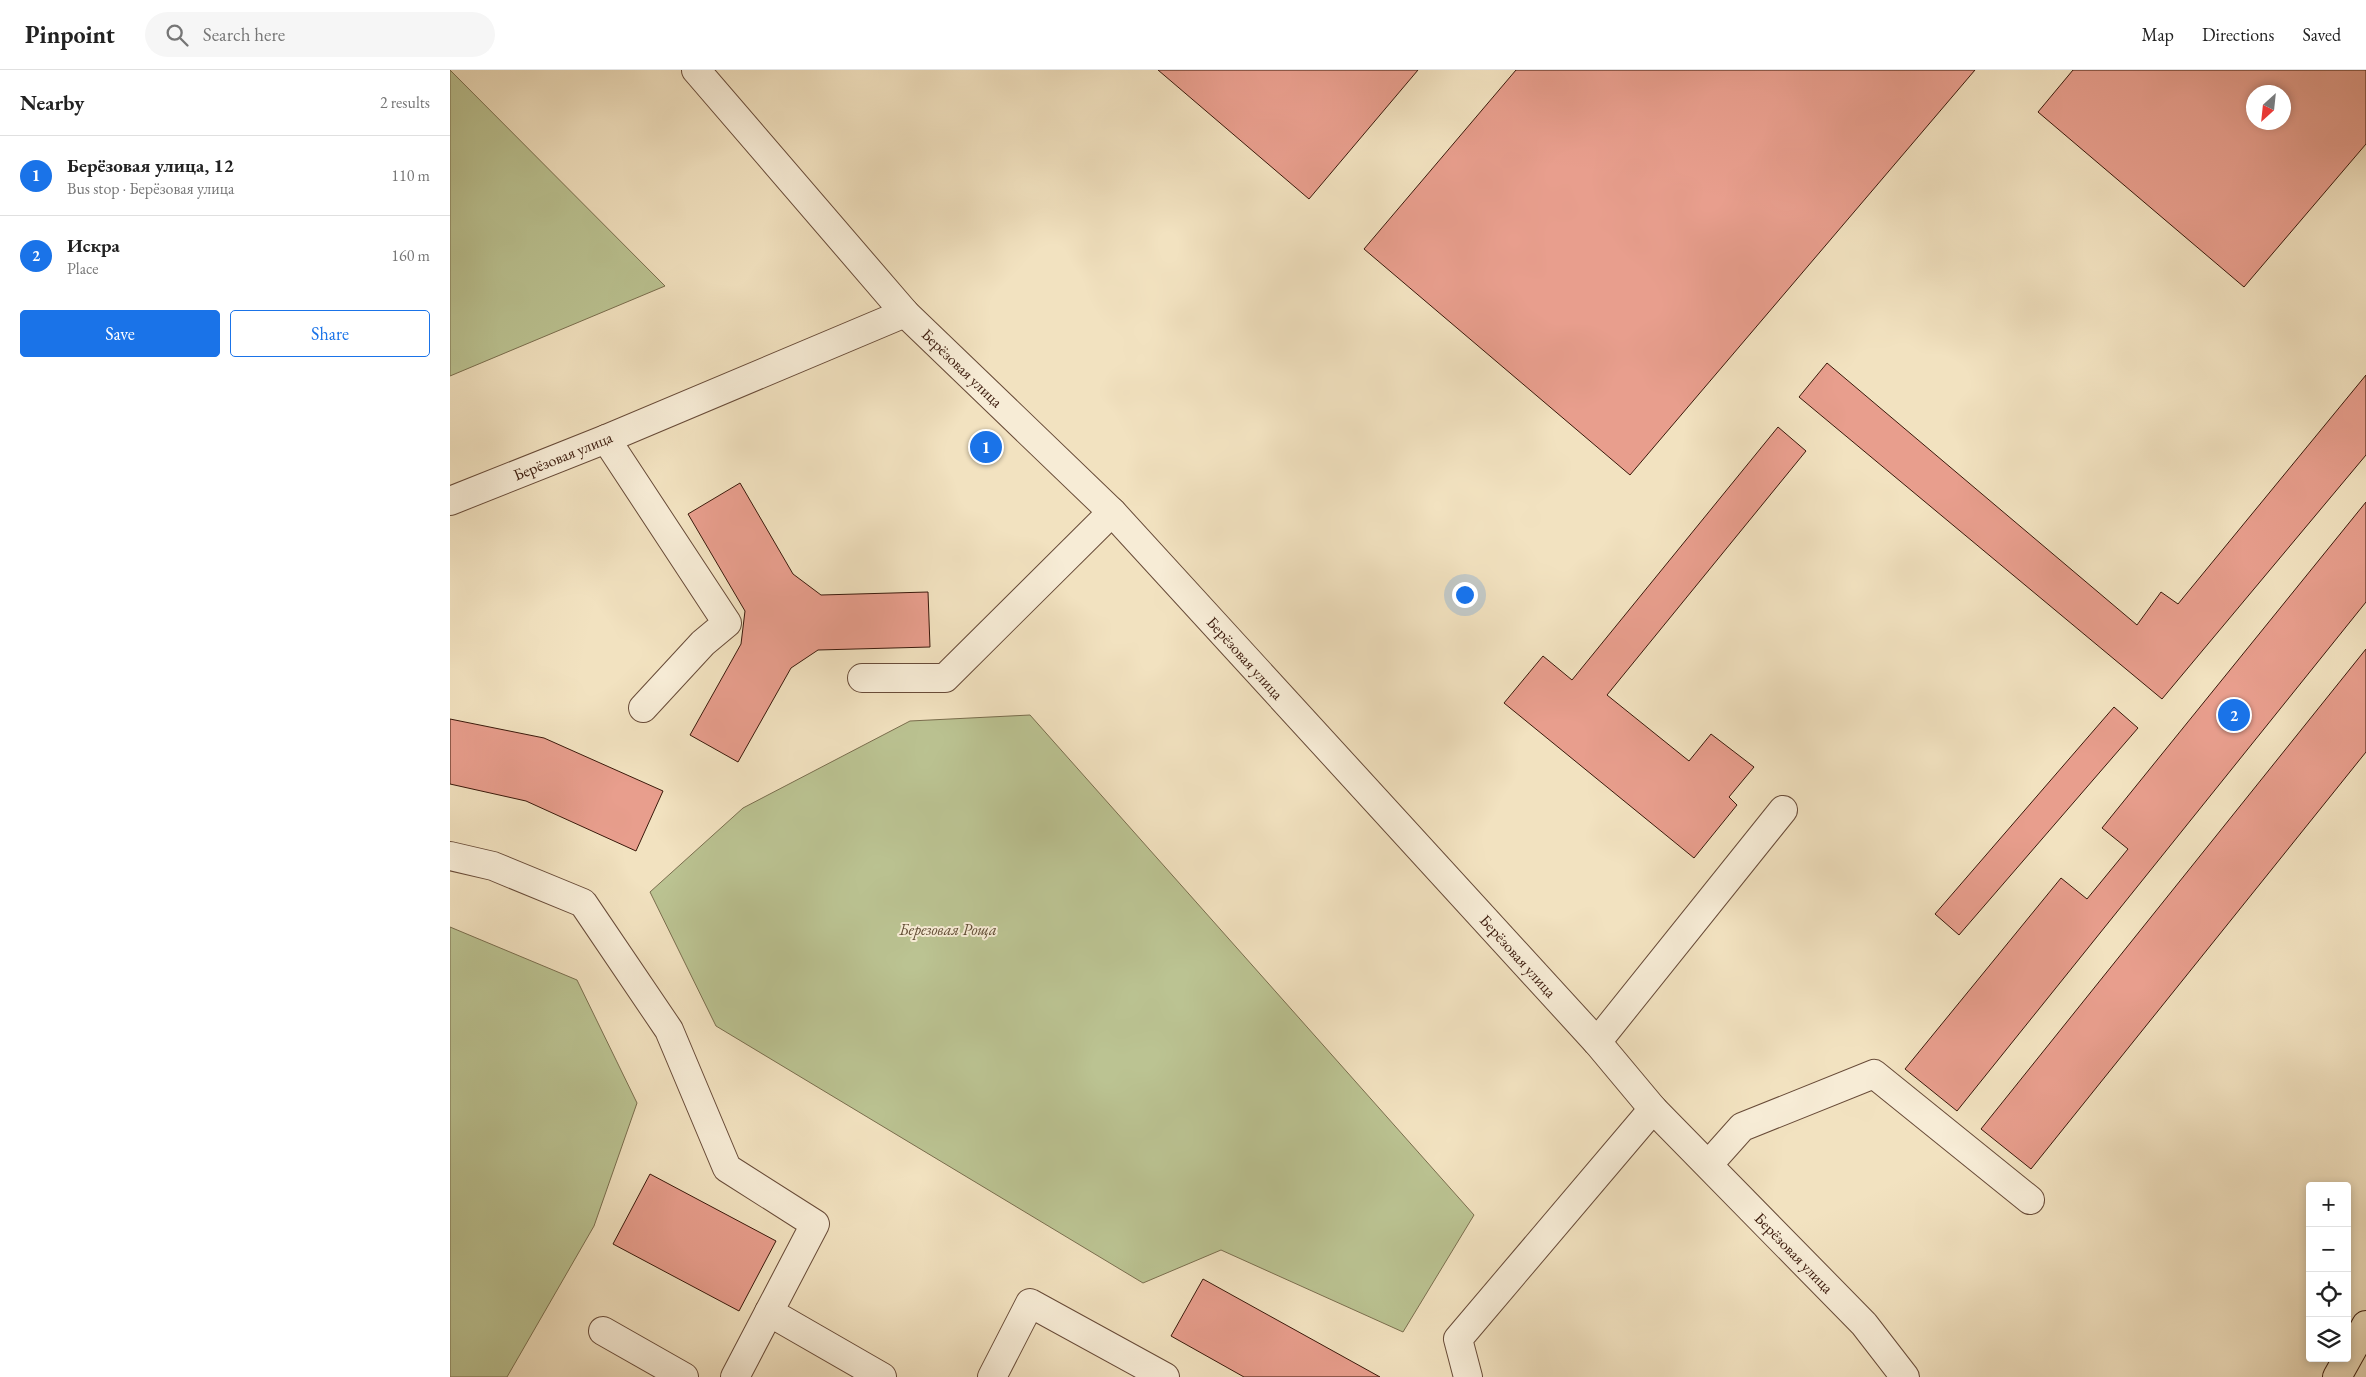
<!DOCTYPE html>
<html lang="en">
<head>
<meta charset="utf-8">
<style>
  :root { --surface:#fff; --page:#f6f6f6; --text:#222; --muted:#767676; --line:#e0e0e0; --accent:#1a73e8 }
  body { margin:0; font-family:"EB Garamond",serif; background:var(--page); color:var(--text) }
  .controls { position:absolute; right:15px; bottom:15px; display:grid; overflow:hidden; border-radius:5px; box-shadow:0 2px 8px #0003 }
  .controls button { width:45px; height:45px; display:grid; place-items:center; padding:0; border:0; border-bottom:1px solid var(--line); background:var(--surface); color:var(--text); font:25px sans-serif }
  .compass { position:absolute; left:1796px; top:15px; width:45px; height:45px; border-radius:50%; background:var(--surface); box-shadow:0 2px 8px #0003; rotate:207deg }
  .you { position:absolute; left:1014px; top:524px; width:18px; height:18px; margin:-12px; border:4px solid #fff; border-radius:50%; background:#1a73e8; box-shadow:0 0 0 8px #1a73e833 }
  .badge { display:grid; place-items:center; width:32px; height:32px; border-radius:50%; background:var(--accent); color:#fff; font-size:16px; font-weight:700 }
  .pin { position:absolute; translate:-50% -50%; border:2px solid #fff; box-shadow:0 1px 5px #0006 }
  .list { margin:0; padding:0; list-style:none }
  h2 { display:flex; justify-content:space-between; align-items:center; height:65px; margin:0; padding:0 20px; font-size:21px }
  h2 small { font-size:16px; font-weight:400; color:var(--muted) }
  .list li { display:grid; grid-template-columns:32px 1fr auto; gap:15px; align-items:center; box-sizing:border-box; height:80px; padding:0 20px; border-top:1px solid var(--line) }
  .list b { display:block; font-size:19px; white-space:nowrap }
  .list p { margin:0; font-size:16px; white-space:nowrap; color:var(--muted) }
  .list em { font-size:16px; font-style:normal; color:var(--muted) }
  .actions { display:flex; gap:10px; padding:15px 20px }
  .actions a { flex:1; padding:11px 0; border:1px solid var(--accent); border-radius:5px; text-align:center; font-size:18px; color:var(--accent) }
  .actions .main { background:var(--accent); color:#fff }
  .icon { flex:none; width:28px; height:28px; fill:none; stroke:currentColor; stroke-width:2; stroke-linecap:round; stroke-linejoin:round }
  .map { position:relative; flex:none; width:1916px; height:1307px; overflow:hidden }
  header { display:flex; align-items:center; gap:30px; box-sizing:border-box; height:70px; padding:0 25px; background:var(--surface); border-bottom:1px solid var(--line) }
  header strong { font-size:24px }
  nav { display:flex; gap:28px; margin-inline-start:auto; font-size:18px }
  .search { width:350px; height:45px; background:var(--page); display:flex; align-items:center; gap:12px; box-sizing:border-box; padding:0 18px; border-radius:28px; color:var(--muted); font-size:19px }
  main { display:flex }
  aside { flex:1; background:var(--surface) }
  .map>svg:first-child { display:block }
  .green { fill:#bbc392; stroke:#7a6e4e }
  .building { fill:#e89e8d; stroke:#3a190b; fill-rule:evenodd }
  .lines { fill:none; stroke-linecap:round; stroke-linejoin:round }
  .minor-casing { stroke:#684b38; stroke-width:30 }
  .major-casing { stroke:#3a190b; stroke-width:30 }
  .minor { stroke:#f7ecd6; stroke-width:28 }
  .major { stroke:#f2e2c0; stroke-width:28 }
  .labels { text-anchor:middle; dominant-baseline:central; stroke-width:4; stroke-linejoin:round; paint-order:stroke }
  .street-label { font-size:16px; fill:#3a190b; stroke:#f7ecd6 }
  .park-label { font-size:16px; font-style:italic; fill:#614c34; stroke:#f7ecd6 }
</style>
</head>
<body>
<header>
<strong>Pinpoint</strong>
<div class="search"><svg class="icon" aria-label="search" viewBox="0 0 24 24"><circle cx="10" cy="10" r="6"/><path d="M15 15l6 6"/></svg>Search here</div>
<nav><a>Map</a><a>Directions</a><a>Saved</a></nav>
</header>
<main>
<aside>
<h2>Nearby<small>2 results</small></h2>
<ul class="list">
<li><span class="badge">1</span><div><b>Берёзовая улица, 12</b><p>Bus stop · Берёзовая улица</p></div><em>110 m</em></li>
<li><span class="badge">2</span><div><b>Искра</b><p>Place</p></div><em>160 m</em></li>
</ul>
<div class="actions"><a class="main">Save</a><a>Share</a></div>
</aside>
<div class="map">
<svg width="1916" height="1307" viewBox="0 0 1916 1307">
  <rect width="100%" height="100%" fill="#f2e2c0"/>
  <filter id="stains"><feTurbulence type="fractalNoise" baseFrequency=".004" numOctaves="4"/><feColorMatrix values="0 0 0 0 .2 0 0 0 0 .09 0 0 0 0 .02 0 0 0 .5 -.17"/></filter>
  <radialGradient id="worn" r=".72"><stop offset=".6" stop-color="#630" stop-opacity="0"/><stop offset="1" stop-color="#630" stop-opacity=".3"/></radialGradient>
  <g class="green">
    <polygon points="0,0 215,216 0,306"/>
    <polygon points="580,645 1024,1145 953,1262 771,1180 693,1213 266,956 200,822 293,738 460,651"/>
    <polygon points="0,857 127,910 187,1033 144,1156 57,1307 0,1307"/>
  </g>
  <g class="building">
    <polygon points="708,0 968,0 859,129"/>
    <polygon points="1066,0 1525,0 1180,405 914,179"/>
    <path d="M1623,0H1916V74L1794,217L1588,42ZM1804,22H1834V52H1804Z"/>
    <polygon points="1377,293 1687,555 1711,522 1728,534 1916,305 1916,385 1712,629 1349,327"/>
    <polygon points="1328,357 1356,381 1157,625 1239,691 1261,664 1304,697 1279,727 1287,735 1244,788 1054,633 1093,586 1122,610"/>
    <polygon points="290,413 343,504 371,525 478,522 480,577 368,580 341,598 288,692 240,665 291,574 295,541 238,444"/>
    <polygon points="1916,432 1916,532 1507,1041 1455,999 1611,808 1637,829 1678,779 1652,758"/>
    <polygon points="1916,579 1916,682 1581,1099 1531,1059"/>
    <polygon points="1664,637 1688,658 1509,865 1485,844"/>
    <polygon points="0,649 94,668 213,721 186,781 76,731 0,714"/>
    <polygon points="200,1104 326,1171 289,1241 163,1174"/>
    <polygon points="753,1209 930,1307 794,1307 721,1266"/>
  </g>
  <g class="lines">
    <defs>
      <g id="minor">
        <polyline points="246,0 455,243 662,442 1147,972 1203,1039 1414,1254 1455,1307"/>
        <polyline points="156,369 277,553 253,573 193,638"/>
        <polyline points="0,431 156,369 455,243"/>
        <polyline points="412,608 495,608 662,442"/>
        <polyline points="0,786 43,796 133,833 219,960 277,1098 365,1154 319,1242"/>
        <polyline points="1147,972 1333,740"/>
        <polyline points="1259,1094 1292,1057 1424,1004 1580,1130"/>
        <polyline points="153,1261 234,1307"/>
        <polyline points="285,1307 319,1242 432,1307"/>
        <polyline points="542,1307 580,1233 715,1307"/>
        <polyline points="1018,1307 1008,1269 1203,1039"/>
      </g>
      <polyline id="major" points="1887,1307 1916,1255"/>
    </defs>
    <use href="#minor" class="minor-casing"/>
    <use href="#major" class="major-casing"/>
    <use href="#minor" class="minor"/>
    <use href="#major" class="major"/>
  </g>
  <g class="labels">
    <g class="street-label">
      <text transform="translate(512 298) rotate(44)">Берёзовая улица</text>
      <text transform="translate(113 386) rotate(-22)">Берёзовая улица</text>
      <text transform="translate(795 588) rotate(48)">Берёзовая улица</text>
      <text transform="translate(1068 886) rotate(48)">Берёзовая улица</text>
      <text transform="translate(1344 1183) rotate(46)">Берёзовая улица</text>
    </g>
    <g class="park-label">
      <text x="498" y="859">Березовая Роща</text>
    </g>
  </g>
  <rect width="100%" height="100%" filter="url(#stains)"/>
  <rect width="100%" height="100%" fill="url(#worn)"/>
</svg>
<div class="controls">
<button>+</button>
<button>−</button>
<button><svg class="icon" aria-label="locate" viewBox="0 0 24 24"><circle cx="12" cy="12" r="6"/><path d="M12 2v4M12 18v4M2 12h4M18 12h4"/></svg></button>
<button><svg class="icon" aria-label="layers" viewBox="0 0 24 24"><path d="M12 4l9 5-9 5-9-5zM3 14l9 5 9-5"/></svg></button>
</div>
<svg class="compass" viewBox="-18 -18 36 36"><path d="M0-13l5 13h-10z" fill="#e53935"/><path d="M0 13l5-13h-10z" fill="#767676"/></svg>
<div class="you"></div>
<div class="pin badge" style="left:536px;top:377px">1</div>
<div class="pin badge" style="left:1784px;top:645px">2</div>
</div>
</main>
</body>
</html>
